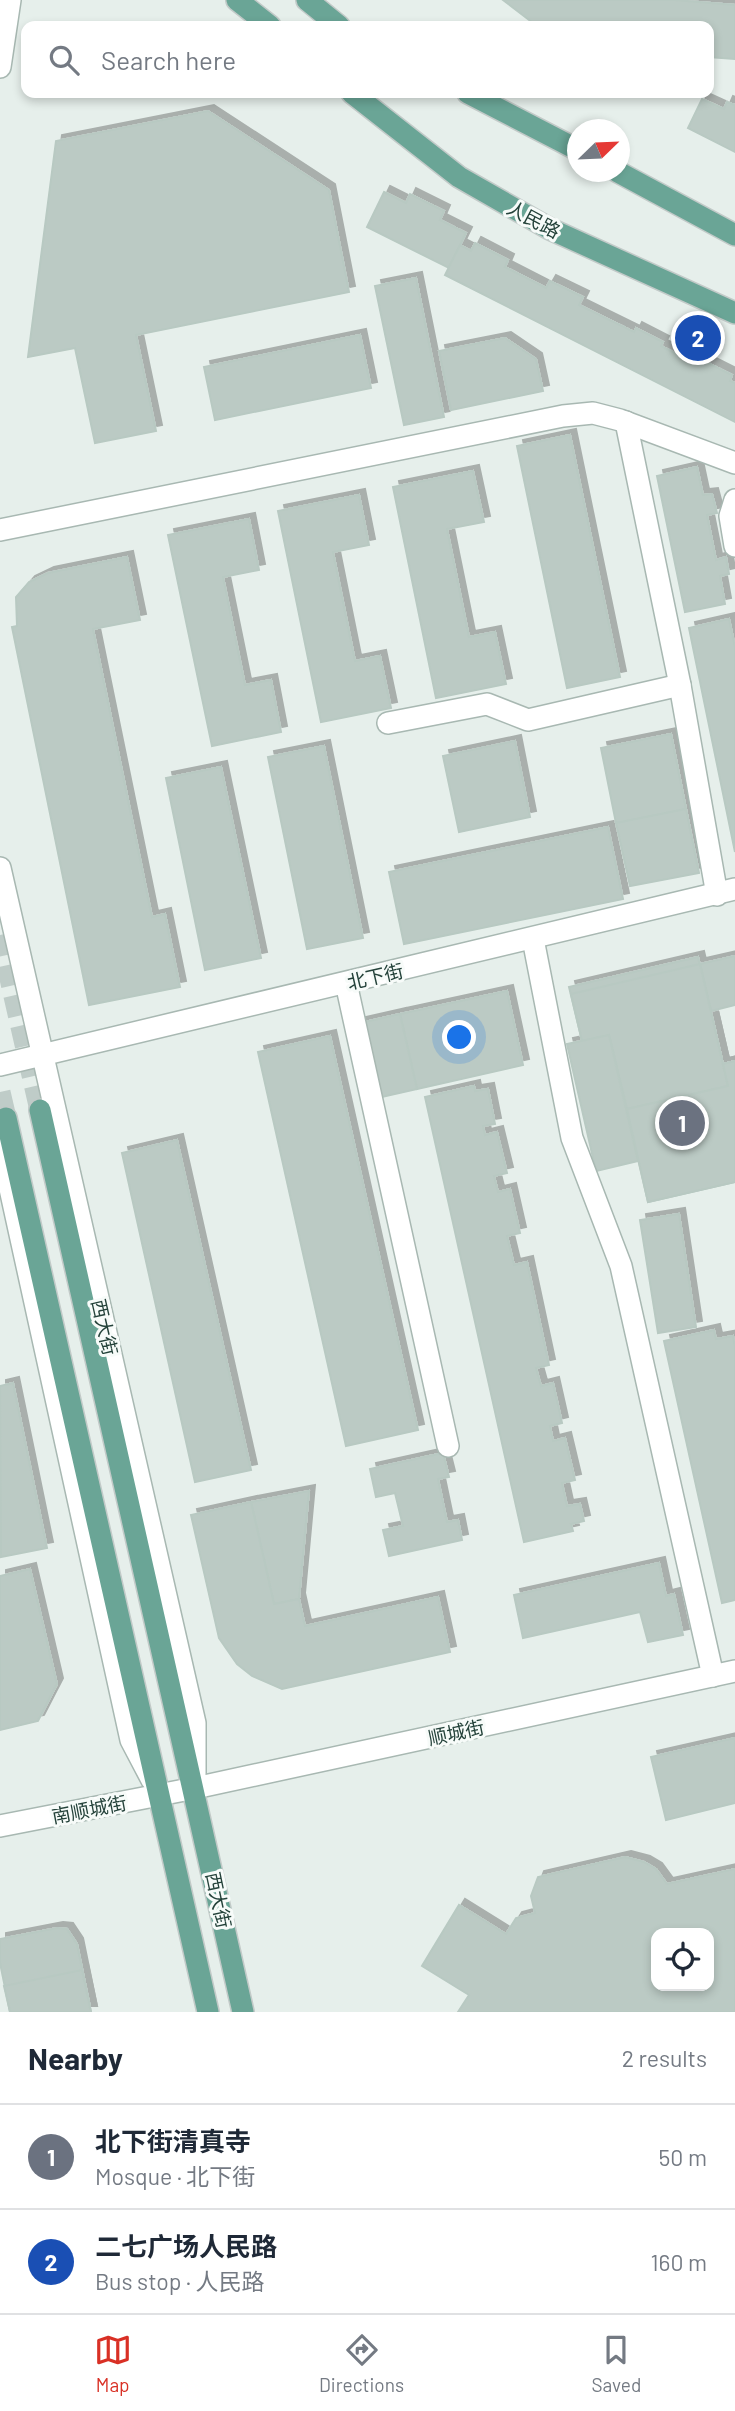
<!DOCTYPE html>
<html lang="en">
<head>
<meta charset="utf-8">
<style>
  :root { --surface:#fff; --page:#f2f2f3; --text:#1f2937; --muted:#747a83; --line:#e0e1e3; --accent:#d93025 }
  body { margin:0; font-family:Barlow,"Noto Sans SC",sans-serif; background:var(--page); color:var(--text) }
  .controls { position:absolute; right:21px; bottom:21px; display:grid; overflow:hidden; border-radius:14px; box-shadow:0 4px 10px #0003 }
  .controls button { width:63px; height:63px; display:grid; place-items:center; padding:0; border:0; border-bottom:2px solid var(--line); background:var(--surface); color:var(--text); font:35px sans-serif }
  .compass { position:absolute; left:567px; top:119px; width:63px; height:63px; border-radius:50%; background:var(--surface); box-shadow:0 4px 10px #0003; rotate:67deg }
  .you { position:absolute; left:460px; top:1038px; width:24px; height:24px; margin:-18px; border:5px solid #fff; border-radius:50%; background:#1a73e8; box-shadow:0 0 0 10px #1a73e833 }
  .badge { display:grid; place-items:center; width:46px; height:46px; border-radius:50%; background:var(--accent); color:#fff; font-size:23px; font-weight:700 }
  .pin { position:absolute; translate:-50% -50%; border:4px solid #fff; box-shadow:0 2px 7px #0006 }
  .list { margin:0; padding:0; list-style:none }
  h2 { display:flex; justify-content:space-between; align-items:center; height:91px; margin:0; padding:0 28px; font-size:30px }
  h2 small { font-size:23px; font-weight:400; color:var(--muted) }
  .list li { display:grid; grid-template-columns:46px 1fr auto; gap:21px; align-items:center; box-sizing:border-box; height:105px; padding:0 28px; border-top:2px solid var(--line) }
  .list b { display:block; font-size:26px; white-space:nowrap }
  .list p { margin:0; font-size:23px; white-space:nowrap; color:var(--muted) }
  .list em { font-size:23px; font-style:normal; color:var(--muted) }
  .icon { flex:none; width:38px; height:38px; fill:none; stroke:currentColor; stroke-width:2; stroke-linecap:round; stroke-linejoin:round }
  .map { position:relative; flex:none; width:735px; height:2012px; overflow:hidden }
  .search { position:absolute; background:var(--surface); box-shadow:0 4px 10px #0003; left:21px; right:21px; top:21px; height:77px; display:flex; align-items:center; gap:18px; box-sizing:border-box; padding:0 24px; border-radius:14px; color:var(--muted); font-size:26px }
  .sheet { height:301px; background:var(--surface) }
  nav { display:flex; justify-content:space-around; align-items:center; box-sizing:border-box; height:98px; border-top:2px solid var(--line); background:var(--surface); font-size:19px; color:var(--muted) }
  nav a { display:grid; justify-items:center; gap:4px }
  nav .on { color:var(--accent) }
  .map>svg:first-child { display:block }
  .building { fill:#bbcac4; stroke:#b8c9c2; stroke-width:2; fill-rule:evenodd; filter:url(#shadow) }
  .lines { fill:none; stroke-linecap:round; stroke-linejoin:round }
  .major-tunnel { stroke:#bfccc8; stroke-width:21; stroke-dasharray:21 10; stroke-linecap:butt }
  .minor-casing { stroke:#a8b8b2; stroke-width:24 }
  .major-casing { stroke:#c2cac8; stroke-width:24 }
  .minor { stroke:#fff; stroke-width:21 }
  .major { stroke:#6aa596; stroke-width:21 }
  .labels { text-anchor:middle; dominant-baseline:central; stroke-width:6; stroke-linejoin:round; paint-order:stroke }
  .street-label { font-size:19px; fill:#24423a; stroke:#f7fbf9 }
</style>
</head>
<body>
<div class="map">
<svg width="735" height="2012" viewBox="0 0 735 2012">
  <defs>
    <filter id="shadow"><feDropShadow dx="6" dy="-6" stdDeviation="0" flood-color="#0004"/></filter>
  </defs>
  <rect width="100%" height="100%" fill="#e6efeb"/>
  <g class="building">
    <polygon points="503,0 675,0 735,5 735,59 709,57 709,26 537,26"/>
    <polygon points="702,99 724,109 727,102 735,105 735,152 688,128"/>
    <polygon points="208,111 329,190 349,292 136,335 156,431 95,443 75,348 28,357 56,141"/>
    <polygon points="384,192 406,203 410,194 444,211 440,220 466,233 449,268 367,227"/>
    <polygon points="475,243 508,260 505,267 546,288 550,281 583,297 579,305 634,332 636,328 663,342 661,346 698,365 700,359 732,375 730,381 735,383 735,422 445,275 460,245 471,251"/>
    <polygon points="416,278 444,417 404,425 375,286"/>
    <polygon points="360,335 371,388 215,420 204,367"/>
    <polygon points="505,338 536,359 543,391 451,410 439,351"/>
    <polygon points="570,435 620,677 567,688 517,446"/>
    <polygon points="697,467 703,495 712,494 717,513 707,515 716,560 726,557 729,574 720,576 725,604 685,612 657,476"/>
    <polygon points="473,471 484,522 447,529 469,637 495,632 506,684 436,698 393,487"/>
    <polygon points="359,495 369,545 333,552 355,661 380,656 391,708 321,722 278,511"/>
    <polygon points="249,519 259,570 223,577 245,685 271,680 281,732 212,746 168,535"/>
    <polygon points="127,557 140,620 93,629 152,917 165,914 180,987 89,1005 12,627 17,626 16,597 29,582 48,573"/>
    <polygon points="729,619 735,647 735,852 689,628"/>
    <polygon points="671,734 686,809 616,823 601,748"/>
    <polygon points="515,741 530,817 459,832 443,756"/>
    <polygon points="324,746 363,938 307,949 268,757"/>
    <polygon points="221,767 261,958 205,970 166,778"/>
    <polygon points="686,809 699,873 630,886 616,823"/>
    <polygon points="608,827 623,899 404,944 389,872"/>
    <polygon points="735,956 735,1005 711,1011 700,964"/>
    <polygon points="698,957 723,1064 735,1061 735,1182 648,1202 609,1035 582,1041 569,987"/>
    <polygon points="700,964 728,1086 627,1109 609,1035 582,1041 571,994"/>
    <polygon points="507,991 523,1065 417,1089 400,1014"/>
    <polygon points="400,1014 417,1089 377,1098 360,1023"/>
    <polygon points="609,1035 638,1161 596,1171 567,1044"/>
    <polygon points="330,1036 418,1430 346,1446 258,1052"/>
    <polygon points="735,1061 735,1182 648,1202 627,1109 728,1086 723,1064"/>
    <polygon points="474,1086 475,1091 488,1089 495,1124 483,1126 485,1135 497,1132 507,1173 494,1176 498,1192 510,1189 520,1233 507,1236 514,1265 527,1262 549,1365 536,1368 541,1386 553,1383 562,1423 550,1426 553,1441 565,1438 575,1480 562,1483 567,1506 580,1504 584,1521 571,1524 573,1531 524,1542 425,1097"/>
    <polygon points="177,1140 251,1470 195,1482 122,1153"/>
    <polygon points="679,1214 696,1327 658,1333 640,1220"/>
    <polygon points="714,1330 716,1339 733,1336 735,1347 735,1600 722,1603 664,1341"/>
    <polygon points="13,1383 47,1548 1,1557 0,1386"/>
    <polygon points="443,1453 449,1477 438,1479 447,1522 458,1520 462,1540 389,1556 383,1530 403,1526 395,1493 376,1497 370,1469"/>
    <polygon points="309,1491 299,1599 274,1604 251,1502"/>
    <polygon points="251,1502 274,1604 299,1599 305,1626 438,1597 450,1652 282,1689 252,1676 237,1664 219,1638 191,1515"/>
    <polygon points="659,1563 666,1596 674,1594 683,1635 648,1642 640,1612 523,1638 514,1595"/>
    <polygon points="30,1569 57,1684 38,1721 0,1730 0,1576"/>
    <polygon points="735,1738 735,1803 666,1820 651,1757"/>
    <path d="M625,1857L644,1862L656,1869L667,1884L735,1869V2012H458L469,1995L422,1966L459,1905L506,1934L516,1918L535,1913L531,1896L538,1877ZM656,1933H709V1986H656Z"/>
    <polygon points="57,1928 67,1929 77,1944 91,2012 10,2012 0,1963 0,1939"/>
    <polygon points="82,1970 91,2012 10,2012 4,1986"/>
  </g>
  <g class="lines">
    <g class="major-tunnel">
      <polyline points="0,935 40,1110"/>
      <polyline points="0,1092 6,1118"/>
    </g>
    <defs>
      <g id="minor">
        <polyline points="0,67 10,0"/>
        <polyline points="626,422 680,685 717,895"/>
        <polyline points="735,500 730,516 735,546"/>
        <polyline points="0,530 563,416 593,413 620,420 735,463"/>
        <polyline points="388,723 487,704 528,720 680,685"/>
        <polyline points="0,868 195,1723 195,1776"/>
        <polyline points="533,939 572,1138 621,1266 713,1676"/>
        <polyline points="346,983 448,1446"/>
        <polyline points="0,1065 735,889"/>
        <polyline points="0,1143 131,1740 152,1780"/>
        <polyline points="0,1826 195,1788 735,1671"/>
      </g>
      <g id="major">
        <polyline points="237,0 270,26"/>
        <polyline points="307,0 339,26"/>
        <polyline points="352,93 459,177 550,229 735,313"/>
        <polyline points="468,93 578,150"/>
        <polyline points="618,172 735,235"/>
        <polyline points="40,1110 243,2012"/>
        <polyline points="6,1118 208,2012"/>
      </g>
    </defs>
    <use href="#minor" class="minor-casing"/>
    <use href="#major" class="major-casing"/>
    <use href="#minor" class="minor"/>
    <use href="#major" class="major"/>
  </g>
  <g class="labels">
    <g class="street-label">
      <text transform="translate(534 219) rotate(28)">人民路</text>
      <text transform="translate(375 976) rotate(-13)">北下街</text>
      <text transform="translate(105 1327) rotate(77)">西大街</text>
      <text transform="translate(456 1732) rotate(-12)">顺城街</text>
      <text transform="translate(89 1809) rotate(-11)">南顺城街</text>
      <text transform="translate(219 1900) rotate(78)">西大街</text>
    </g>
  </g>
</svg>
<div class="controls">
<button><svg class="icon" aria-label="locate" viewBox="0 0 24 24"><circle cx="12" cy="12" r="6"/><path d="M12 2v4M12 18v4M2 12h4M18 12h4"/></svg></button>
</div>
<svg class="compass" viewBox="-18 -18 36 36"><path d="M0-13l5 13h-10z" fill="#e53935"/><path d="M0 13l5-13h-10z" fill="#747a83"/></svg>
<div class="you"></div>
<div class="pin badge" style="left:682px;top:1123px;background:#6b7280">1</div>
<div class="pin badge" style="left:698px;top:338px;background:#1a4fb4">2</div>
<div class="search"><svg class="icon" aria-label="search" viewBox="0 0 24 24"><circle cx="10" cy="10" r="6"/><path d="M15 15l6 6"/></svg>Search here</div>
</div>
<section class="sheet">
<h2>Nearby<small>2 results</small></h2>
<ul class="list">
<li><span class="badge" style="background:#6b7280">1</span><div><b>北下街清真寺</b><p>Mosque · 北下街</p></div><em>50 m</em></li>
<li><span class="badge" style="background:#1a4fb4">2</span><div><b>二七广场人民路</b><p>Bus stop · 人民路</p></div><em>160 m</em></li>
</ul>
</section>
<nav>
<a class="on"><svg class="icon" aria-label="map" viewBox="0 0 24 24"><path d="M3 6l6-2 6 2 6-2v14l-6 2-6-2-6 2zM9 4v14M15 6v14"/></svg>Map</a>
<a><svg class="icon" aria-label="directions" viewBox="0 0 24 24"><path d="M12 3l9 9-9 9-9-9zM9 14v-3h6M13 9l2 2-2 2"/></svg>Directions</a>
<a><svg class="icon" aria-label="saved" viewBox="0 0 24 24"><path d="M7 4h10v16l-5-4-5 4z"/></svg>Saved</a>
</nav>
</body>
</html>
